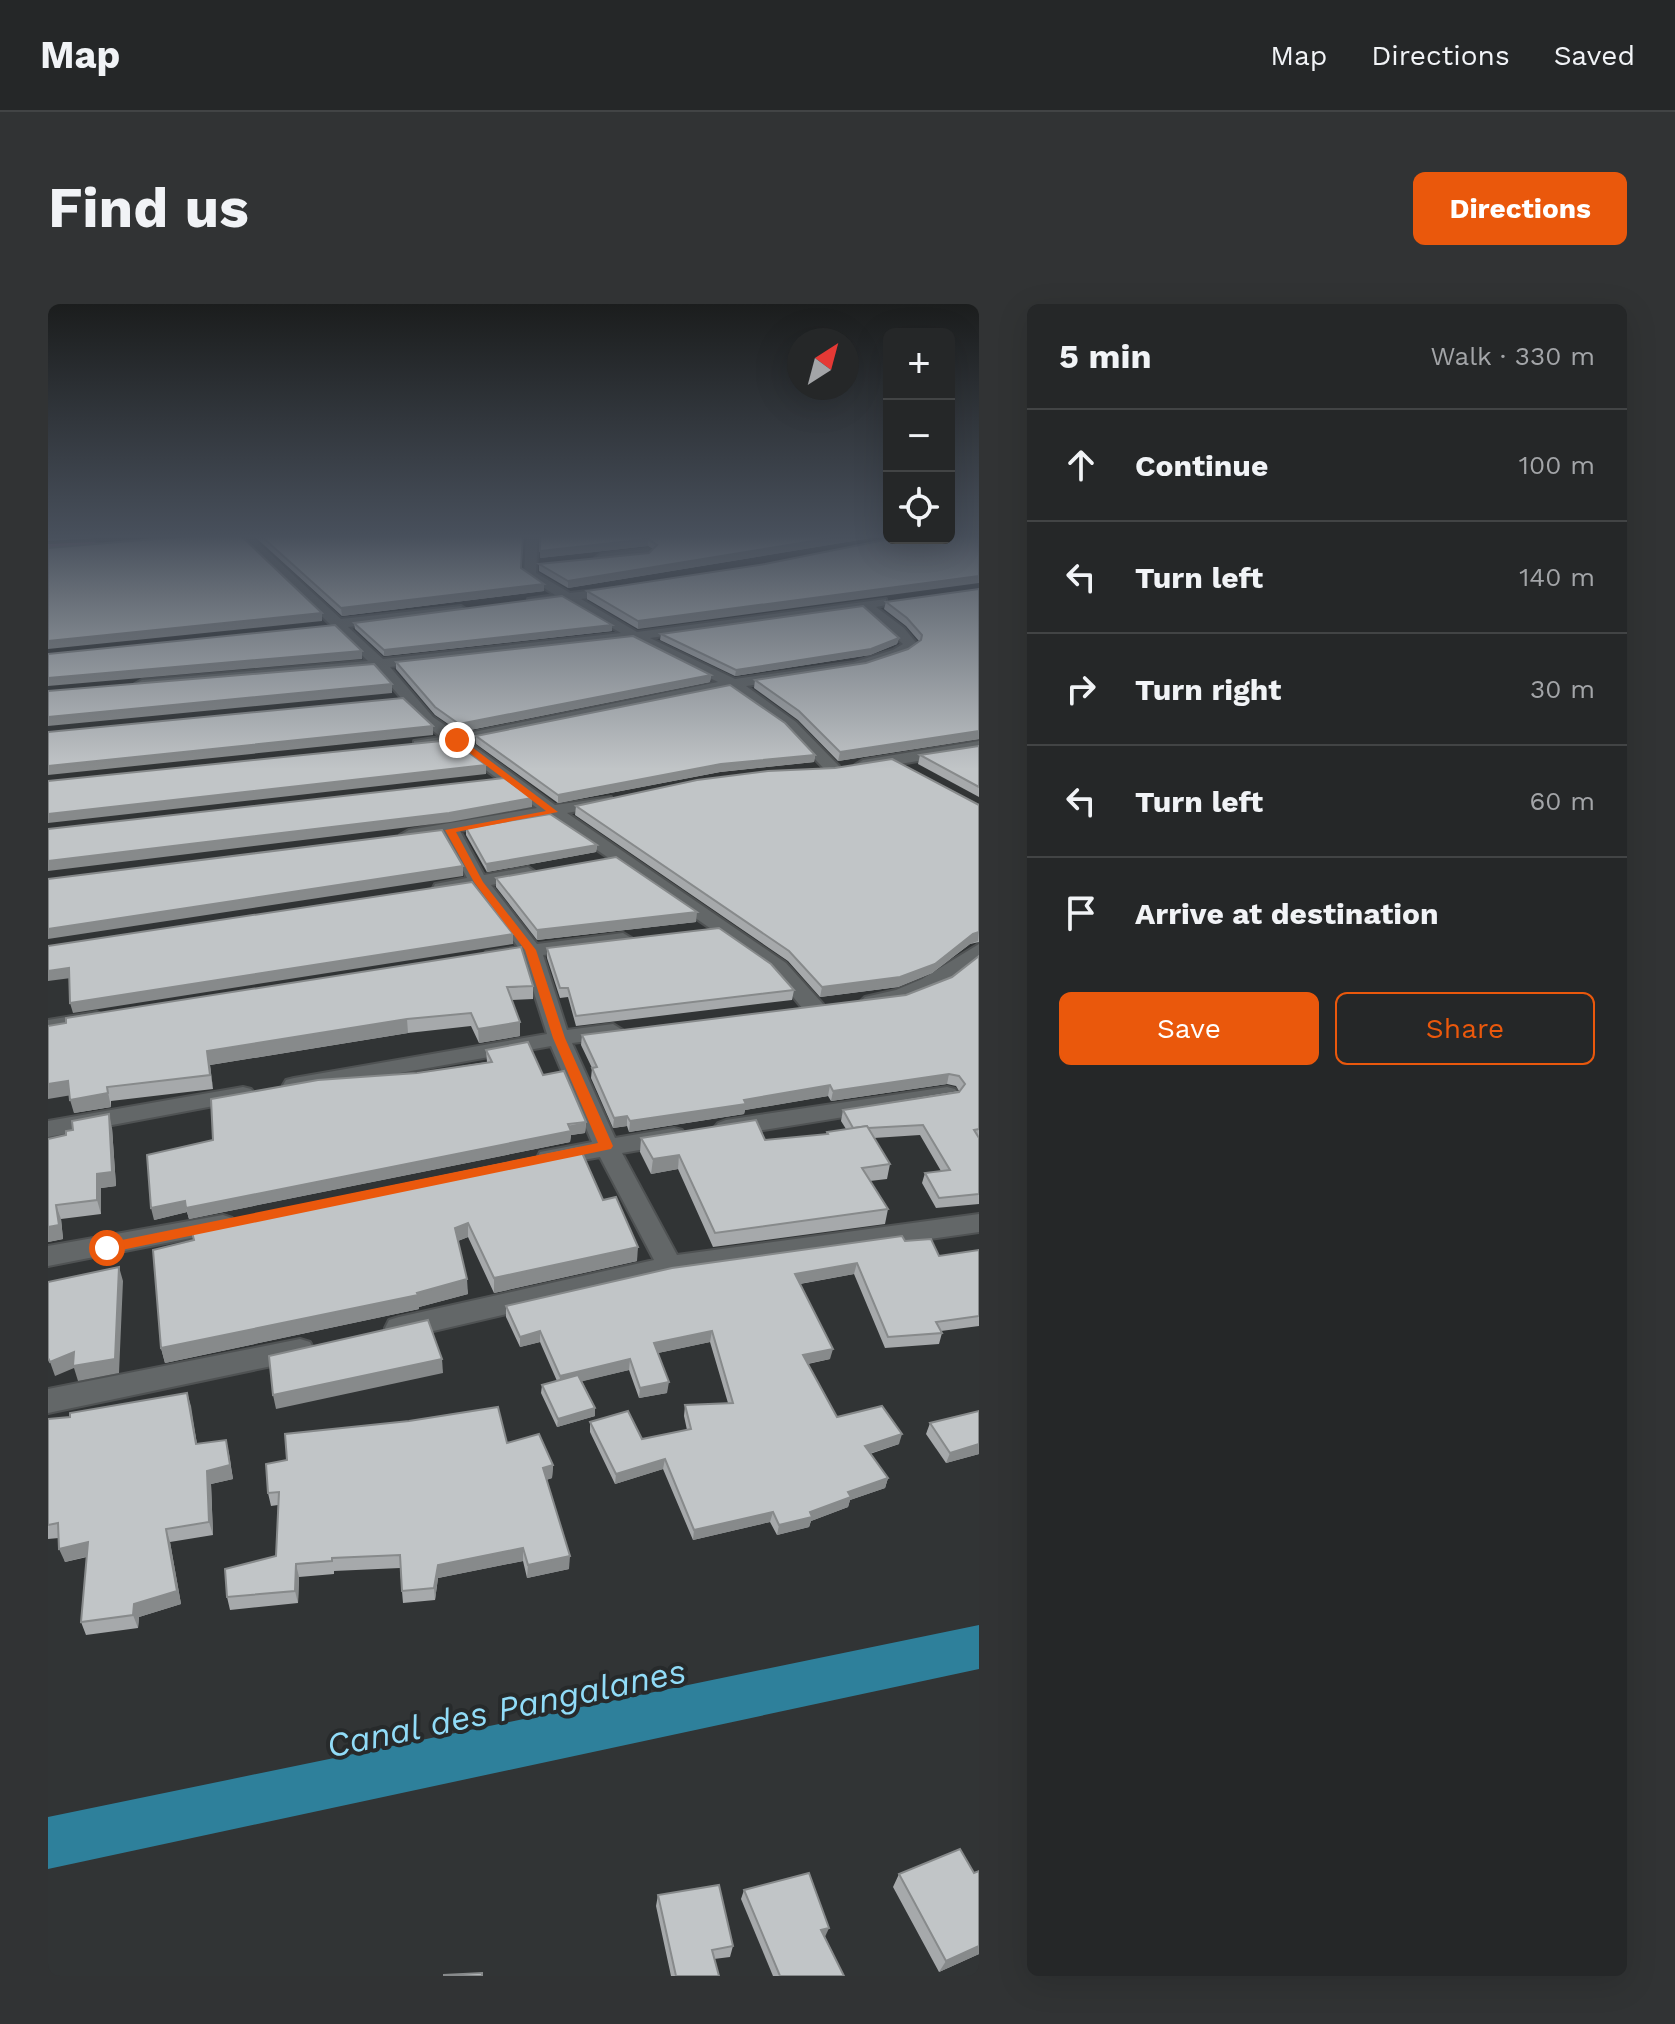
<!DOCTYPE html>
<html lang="en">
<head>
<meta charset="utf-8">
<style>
  :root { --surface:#252728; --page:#313334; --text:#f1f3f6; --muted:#a3a5a8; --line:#424445; --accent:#ea580c }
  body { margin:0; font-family:"Work Sans",sans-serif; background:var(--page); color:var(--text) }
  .controls { position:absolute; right:24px; top:24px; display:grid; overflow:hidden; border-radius:12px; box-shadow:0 8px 32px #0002 }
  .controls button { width:72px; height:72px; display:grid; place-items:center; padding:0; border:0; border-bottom:2px solid var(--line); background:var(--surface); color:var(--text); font:40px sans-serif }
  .compass { position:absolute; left:739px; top:24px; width:72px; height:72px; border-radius:50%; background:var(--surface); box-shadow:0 8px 32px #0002; rotate:36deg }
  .stop { position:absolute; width:24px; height:24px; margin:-18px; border:6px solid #ea580c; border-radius:50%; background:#fff }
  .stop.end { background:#ea580c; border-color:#fff; box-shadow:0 2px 8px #0008 }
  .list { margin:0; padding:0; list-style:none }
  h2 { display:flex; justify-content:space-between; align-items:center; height:104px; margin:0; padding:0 32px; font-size:34px }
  h2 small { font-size:26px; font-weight:400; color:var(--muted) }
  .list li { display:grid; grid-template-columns:52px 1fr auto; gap:24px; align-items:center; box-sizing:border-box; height:112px; padding:0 32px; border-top:2px solid var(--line) }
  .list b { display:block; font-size:30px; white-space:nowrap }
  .list em { font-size:26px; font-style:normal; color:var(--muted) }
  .actions { display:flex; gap:16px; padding:24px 32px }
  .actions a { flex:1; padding:18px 0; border:2px solid var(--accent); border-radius:12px; text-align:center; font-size:28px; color:var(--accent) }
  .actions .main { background:var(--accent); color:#fff }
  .icon { flex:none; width:44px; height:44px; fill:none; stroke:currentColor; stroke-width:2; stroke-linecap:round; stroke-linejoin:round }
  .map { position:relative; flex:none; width:931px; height:1672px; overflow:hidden; border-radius:12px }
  header { display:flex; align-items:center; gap:48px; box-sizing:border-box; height:112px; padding:0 40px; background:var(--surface); border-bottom:2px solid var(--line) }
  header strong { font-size:38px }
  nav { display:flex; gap:44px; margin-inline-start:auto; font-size:28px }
  .intro { display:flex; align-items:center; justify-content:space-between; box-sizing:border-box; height:192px; padding:0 48px }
  h1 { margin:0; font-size:56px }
  .button { padding:20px 36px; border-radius:12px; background:var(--accent); color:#fff; font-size:28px; font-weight:700 }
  main { display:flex; gap:48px; padding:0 48px }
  aside { flex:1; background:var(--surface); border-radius:12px; box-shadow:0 8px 32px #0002 }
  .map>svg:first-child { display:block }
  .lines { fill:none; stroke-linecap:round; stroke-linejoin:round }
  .canal { fill:#2e809b; fill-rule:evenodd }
  .minor-casing { stroke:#4f5253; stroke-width:4 }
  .major-casing { stroke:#4f5253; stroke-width:4 }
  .minor { fill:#636768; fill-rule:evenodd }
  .major { fill:#b46f97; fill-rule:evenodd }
  .wall { fill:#a6a9ab }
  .shaded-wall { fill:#878a8b }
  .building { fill:#c1c5c7; stroke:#878a8b; stroke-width:2 }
  .route { fill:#ea580c }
  .labels { text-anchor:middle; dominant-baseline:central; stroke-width:8; stroke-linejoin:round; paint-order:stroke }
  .near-water-label { font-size:34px; font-style:italic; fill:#91dcf8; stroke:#272a2b }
</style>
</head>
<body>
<header>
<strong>Map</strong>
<nav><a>Map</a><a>Directions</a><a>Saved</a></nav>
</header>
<div class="intro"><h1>Find us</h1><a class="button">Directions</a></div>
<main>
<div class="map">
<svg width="931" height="1672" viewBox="0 0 931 1672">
  <rect width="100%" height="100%" fill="#313435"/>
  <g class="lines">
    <polygon class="canal" points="931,1321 931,1365 0,1565 0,1513"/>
    <defs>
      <g id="minor">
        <path d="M190,231H202L293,315L413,302L419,306L413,310L300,323L335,355L573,329L518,297L480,301V295L507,291L476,271L478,231H490L488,269L522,289L575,283V289L533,295L589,328L838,295V301L828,303L856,324L870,341C840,371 741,376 698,382L748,418L791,462V468H779L738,424L682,385L421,438L507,501L563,493L565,497L563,501L519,509L738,659L775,700L778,705L775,710H759L724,667L500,512L412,527L436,571L480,563L489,569L487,573L443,581L489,640L575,629L585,635L575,641L495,651L519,726L565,720L576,727L565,734L524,739L567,834L626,824L634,826L638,832L634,838L626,840L574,849L629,951L931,910V928L622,972L351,1035L341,1032L337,1024L341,1016L351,1013L606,956L552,853L501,862L492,860L489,854L492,848L544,838L503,742L246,788L238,786L235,781L238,776L246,774L499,730L475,654L445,658L435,652L438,648L470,643L426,584L394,590L385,584L387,580L419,574L396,530L361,536L352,531L361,526L489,504L404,441L366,443V437L393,433L375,419L328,365L89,383L87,380L94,376L320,357ZM815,304L855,340L845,346L806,358L687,375L602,334ZM585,336L670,378L411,431L385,413L342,363Z"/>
        <polygon points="600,245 606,249 604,252 553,258 547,254 553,250"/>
        <polygon points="931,437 931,447 815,466 807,461 815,456"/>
        <path d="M931,640V656C898,681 865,696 824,703L813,697L817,693L848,686L874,675Z"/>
        <polygon points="49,708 60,714 57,719 0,728 0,716"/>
        <polygon points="195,783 203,785 207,790 203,795 0,833 0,817"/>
        <polygon points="899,783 907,785 911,790 907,795 678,832 670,829 666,824 670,819 678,816"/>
        <polygon points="175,911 184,914 188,920 184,926 0,962 0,942"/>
        <polygon points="252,1035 262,1038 266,1046 262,1054 0,1109 0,1085"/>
      </g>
      <polygon id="major" points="46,238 52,241 50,243 0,248 0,240"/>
    </defs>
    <use href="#minor" class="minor-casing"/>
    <use href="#major" class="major-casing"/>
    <use href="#minor" class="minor"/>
    <use href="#major" class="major"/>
  </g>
  <g class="wall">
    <polygon points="205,231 475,231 473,264 496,280 496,287 294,312"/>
    <polygon points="492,231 841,231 520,284 491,267 491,260 601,249 605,245 600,242 492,254"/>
    <polygon points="717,260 590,325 539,295 539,287"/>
    <polygon points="931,285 931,435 790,457 750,416 706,384 707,376 818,359 860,345 871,337 858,322 836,305 838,298"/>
    <polygon points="306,319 564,327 336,352 307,325"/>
    <polygon points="613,330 851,334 849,340 822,351 687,372 612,336"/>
    <polygon points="348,358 663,371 662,378 412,428 387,411 348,365"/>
    <polygon points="428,432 767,451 766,458 672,468 510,499 428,440"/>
    <polygon points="931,442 931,493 870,460 872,451"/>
    <polygon points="931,501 931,638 922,640 884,669 850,683 772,693 740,657 527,511 528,502"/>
    <polygon points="418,524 549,541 548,548 439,568 418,531"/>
    <polygon points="448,574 648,618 489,636 448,583"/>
    <polygon points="499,644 746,686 744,696 528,722 520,693 512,694 499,654"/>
    <polygon points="931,652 931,900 888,904 874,879 877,869 893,867 872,831 826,834 842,860 839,875 822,877 840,905 837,920 665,943 630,865 603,870 592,848 593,834 717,836 778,830 779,828 798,825 793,817 795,806 911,787 908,782 899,780 783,797 780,792 697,806 696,810 581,828 579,822 565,824 543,774 544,764 533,741 534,731 858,691 904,673"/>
    <polygon points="485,682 485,695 464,696 472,718 472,732 431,739 423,722 360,729 162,761 165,785 63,797 63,803 26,809 18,714"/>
    <polygon points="438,746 495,771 538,818 537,829 523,831 522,838 141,915 139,908 106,916 165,836 369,769 439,758"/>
    <polygon points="64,824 68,882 53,884 53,910 13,915 15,935 0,938 0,835"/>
    <polygon points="555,896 589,957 446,989 420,933 410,937 420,990 371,1003 371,1005 117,1059 113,1044 105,946"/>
    <polygon points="857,937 891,952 931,946 931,1022 893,1027 894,1029 891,1040 837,1044 806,970 752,980 782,1055 760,1060 789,1113 851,1140 822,1150 840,1174 837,1184 802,1196 800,1203 763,1217 761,1223 729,1231 722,1218 645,1236 615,1165 567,1180 542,1128 542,1118 594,1135 639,1126 636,1112 637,1101 680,1099 662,1038 610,1049 619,1089 591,1094 581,1066 534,1077 547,1104 547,1112 509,1123 493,1089 494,1081 509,1077 492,1038 472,1043 458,1013 458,1002"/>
    <polygon points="139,1089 149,1140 178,1136 181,1150 185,1175 163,1180 165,1231 122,1238 133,1300 91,1313 90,1324 38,1331 33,1318 39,1253 17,1258 11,1234 0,1235 0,1115 22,1113"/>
    <polygon points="931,1107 931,1150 898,1159 878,1130 882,1119"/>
    <polygon points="459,1139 505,1161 504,1174 498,1176 521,1265 479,1274 475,1257 390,1274 387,1296 355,1299 352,1264 286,1267 286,1270 251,1273 250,1299 182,1306 179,1293 228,1252 230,1201 223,1202 220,1189"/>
    <polygon points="931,1567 931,1650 891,1668 845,1583 851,1570 926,1569"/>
    <polygon points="696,1586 777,1633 796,1672 725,1672 693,1595"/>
    <polygon points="610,1591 685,1642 682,1653 666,1655 671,1672 623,1672 608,1602"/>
  </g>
  <g class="shaded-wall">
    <polygon points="0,231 97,231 0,237"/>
    <polygon points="802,231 841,231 520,284 520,277"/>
    <polygon points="600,235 600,242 492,254 492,247"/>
    <polygon points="931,272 931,279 590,325 590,317"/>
    <polygon points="496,280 496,287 294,312 293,304"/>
    <polygon points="274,309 274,317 0,345 0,337"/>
    <polygon points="564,321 564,327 336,352 336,346"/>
    <polygon points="851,334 849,340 822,351 687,372 688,366"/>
    <polygon points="314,347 314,355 0,382 0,374"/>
    <polygon points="663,371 662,378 412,428 411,420"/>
    <polygon points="344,380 344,389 0,422 0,413"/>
    <polygon points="385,422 385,431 0,471 0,462"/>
    <polygon points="931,427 931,435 790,457 792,448"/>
    <polygon points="767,451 766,458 672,468 510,499 510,491 673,460"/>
    <polygon points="438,461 438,470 0,519 0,510"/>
    <polygon points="484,494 484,503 402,518 0,567 0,557"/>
    <polygon points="549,541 548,548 439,568 438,560"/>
    <polygon points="415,562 415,572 0,635 0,625"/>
    <polygon points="649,608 648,618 489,636 489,626"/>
    <polygon points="931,628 930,637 922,640 884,669 850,683 772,693 774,683"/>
    <polygon points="465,630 465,640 25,709 22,699"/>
    <polygon points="21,664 23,674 0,677 0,667"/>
    <polygon points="359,715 360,729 162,761 165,785 159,747"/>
    <polygon points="472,718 472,732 431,739 430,725"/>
    <polygon points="901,770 899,780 783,797 785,787"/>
    <polygon points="20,777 24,791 0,795 0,780"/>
    <polygon points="782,781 780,792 697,806 696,810 581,828 582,817 696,796"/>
    <polygon points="59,783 63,803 26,809 22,796"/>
    <polygon points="61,810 64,824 68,882 53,884 53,910 49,896 49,870"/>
    <polygon points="579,812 579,822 565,824 566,814"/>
    <polygon points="538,818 537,829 523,831 522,838 141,915 138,904"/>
    <polygon points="631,851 630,865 603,870 605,855"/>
    <polygon points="137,897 139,908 106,916 103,904"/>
    <polygon points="8,901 13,915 15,935 0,938 0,923"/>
    <polygon points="420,919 420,933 407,938 407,924"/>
    <polygon points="590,943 589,957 446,989 446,974"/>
    <polygon points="809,959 806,970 745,981 747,970"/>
    <polygon points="71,963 75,977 71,1069 30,1077 26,1064 7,1072 2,1058"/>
    <polygon points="419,975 420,990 371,1003 371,1005 117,1059 113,1044 369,989"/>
    <polygon points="492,1027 492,1038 472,1043 472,1033"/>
    <polygon points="664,1027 662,1038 605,1050 606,1039"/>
    <polygon points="785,1045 782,1055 753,1061 755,1051"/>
    <polygon points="394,1055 395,1069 228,1105 225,1091"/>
    <polygon points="582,1055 581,1066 511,1083 512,1072"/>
    <polygon points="621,1078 619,1089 591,1094 592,1084"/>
    <polygon points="139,1089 143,1102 151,1153 148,1140"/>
    <polygon points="547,1104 547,1112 509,1123 510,1115"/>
    <polygon points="854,1130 851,1140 814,1152 817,1142"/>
    <polygon points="178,1136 185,1175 163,1180 165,1231 161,1218 159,1167"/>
    <polygon points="931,1140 931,1150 898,1159 902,1149"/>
    <polygon points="617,1155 615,1165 567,1180 568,1170"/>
    <polygon points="505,1161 504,1174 495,1177 495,1164"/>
    <polygon points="840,1174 837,1184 802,1196 800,1203 763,1217 761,1223 729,1231 731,1221 762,1208 800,1188"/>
    <polygon points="725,1208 722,1218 645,1236 646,1226"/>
    <polygon points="118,1225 122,1238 133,1300 91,1313 90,1324 85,1311 86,1300"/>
    <polygon points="40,1238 45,1251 17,1258 11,1245"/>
    <polygon points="475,1244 475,1257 390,1274 387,1296 386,1284 390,1261"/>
    <polygon points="522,1252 521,1265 479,1274 480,1261"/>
    <polygon points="248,1260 251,1273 250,1299 247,1287"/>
    <polygon points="781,1624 777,1633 769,1635 773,1626"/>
    <polygon points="931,1642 931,1650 891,1668 898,1657"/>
  </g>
  <g class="building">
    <polygon points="154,231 192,231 274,309 0,337 0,244"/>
    <polygon points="212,231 475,231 473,264 496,280 293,304"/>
    <polygon points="492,231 802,231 520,277 491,260 601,249 609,241 600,235 492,247"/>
    <polygon points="901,231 931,231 931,272 590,317 539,287 717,260 846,234 901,234"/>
    <polygon points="931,285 931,427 792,448 751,407 707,376 818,359 860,345 873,336 874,331 859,314 838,298"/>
    <polygon points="514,292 564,321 336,346 306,319"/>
    <polygon points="815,302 851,334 823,345 688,366 613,330"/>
    <polygon points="287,321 314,347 0,374 0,350"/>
    <polygon points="585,332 663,371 411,420 387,403 348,358"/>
    <polygon points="326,360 344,380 0,413 0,387"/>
    <polygon points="682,381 737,419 767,451 673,460 510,491 428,432"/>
    <polygon points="355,394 385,422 0,462 0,428"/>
    <polygon points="403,436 438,461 0,510 0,477"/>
    <polygon points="931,442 931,483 872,451"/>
    <polygon points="844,455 931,501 931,628 925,630 887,660 852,673 774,683 741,647 528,502 649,476 720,467 787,464"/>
    <polygon points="456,474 484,494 401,509 0,557 0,525"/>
    <polygon points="502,510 549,541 438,560 418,524"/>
    <polygon points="394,526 415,562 0,625 0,575"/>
    <polygon points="568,553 649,608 489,626 448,574"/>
    <polygon points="424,578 465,630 22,699 21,664 0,667 0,642"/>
    <polygon points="671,624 723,660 746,686 528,712 520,684 512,684 499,644"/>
    <polygon points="473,643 485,682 459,683 472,718 430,725 423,709 359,715 159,747 162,771 59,783 60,789 22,796 20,777 0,780 0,722 18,719 18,714"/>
    <polygon points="931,652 931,825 926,826 931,834 931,890 891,894 877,869 902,866 875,821 820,824 819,822 805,824 795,806 911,788 917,780 911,772 901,770 785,787 782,781 696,796 698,800 582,817 579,812 566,814 544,764 549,763 534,731 858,691 904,673"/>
    <polygon points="480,738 495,771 516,767 538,818 520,820 523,827 138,904 137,897 103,904 99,851 165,836 163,795 270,776 369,769 444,758 438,746"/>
    <polygon points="61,810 64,868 49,870 49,896 8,901 11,921 0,923 0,835 18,831 18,827 25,826 24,817"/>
    <polygon points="708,816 717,836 780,830 779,828 819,822 842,860 814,864 840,905 667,929 631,851 605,855 593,834"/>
    <polygon points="532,844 555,896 568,893 590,943 446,974 420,919 407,924 419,975 369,989 370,991 113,1044 105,946 146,936 143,924"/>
    <polygon points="854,932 857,937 883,935 891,952 931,946 931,1012 888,1018 894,1029 840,1033 809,959 747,970 785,1045 755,1051 789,1113 834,1102 854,1130 817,1142 840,1174 800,1188 803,1193 762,1208 764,1213 731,1221 725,1208 646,1226 617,1155 568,1170 542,1118 580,1107 594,1135 643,1125 637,1101 685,1099 664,1027 606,1039 621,1078 592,1084 582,1055 512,1072 492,1027 472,1033 458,1002 624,964"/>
    <polygon points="71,963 67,1055 25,1062 26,1048 2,1058 0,1054 0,978"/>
    <polygon points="380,1016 394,1055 225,1091 221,1052"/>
    <polygon points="530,1071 547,1104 510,1115 494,1081"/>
    <polygon points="139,1089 148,1140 178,1136 182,1161 159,1167 161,1218 118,1225 129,1287 86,1300 85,1311 33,1318 40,1238 11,1245 10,1219 0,1221 0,1115 22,1113 22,1109"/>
    <polygon points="450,1103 459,1139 491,1130 505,1161 495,1164 522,1252 480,1261 475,1244 390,1261 386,1284 354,1287 352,1251 284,1254 284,1257 248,1260 247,1287 179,1293 177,1265 228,1252 231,1188 220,1189 218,1160 239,1156 237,1130 361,1117"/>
    <polygon points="931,1107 931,1140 902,1149 882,1119"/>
    <polygon points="912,1545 926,1569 931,1567 931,1642 898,1657 851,1570"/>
    <polygon points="761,1569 781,1624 773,1626 796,1672 732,1672 696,1586"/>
    <polygon points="671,1581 685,1642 664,1646 671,1672 628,1672 610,1591"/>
    <polygon points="434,1669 434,1672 396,1672 396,1671"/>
  </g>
  <linearGradient id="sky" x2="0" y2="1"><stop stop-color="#1b1d1d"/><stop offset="0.5" stop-color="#48505c"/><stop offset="1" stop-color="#48505c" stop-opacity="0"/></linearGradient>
  <rect width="931" height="465" fill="url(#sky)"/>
  <polygon class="route" points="406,434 412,434 510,508 408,528 435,578 488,646 517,734 565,842 563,845 59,949 54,947 54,940 59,939 550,839 505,734 477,646 426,578 397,526 498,507 406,437"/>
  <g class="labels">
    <g class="near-water-label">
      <text transform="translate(458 1404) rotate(-12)">Canal des Pangalanes</text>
    </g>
  </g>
</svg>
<div class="controls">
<button>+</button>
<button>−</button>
<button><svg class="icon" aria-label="locate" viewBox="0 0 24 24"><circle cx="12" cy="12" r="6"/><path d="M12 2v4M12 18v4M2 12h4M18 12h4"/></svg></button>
</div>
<svg class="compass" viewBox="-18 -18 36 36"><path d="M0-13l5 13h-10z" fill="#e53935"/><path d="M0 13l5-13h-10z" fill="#a3a5a8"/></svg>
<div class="stop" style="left:59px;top:944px"></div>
<div class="stop end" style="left:409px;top:436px"></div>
</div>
<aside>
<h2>5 min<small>Walk · 330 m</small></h2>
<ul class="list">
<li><svg class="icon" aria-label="ahead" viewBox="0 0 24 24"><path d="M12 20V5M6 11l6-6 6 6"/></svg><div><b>Continue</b></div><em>100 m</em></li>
<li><svg class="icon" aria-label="left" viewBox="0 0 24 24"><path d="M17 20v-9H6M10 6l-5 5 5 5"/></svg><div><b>Turn left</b></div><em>140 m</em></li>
<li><svg class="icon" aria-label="right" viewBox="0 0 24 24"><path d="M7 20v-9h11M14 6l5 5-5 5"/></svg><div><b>Turn right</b></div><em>30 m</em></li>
<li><svg class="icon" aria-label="left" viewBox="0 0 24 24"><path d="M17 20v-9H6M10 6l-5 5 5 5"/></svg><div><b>Turn left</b></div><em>60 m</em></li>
<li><svg class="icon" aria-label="arrive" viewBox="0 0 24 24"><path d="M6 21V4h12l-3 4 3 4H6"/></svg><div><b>Arrive at destination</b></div></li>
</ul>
<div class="actions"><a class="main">Save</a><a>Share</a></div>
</aside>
</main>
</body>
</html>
